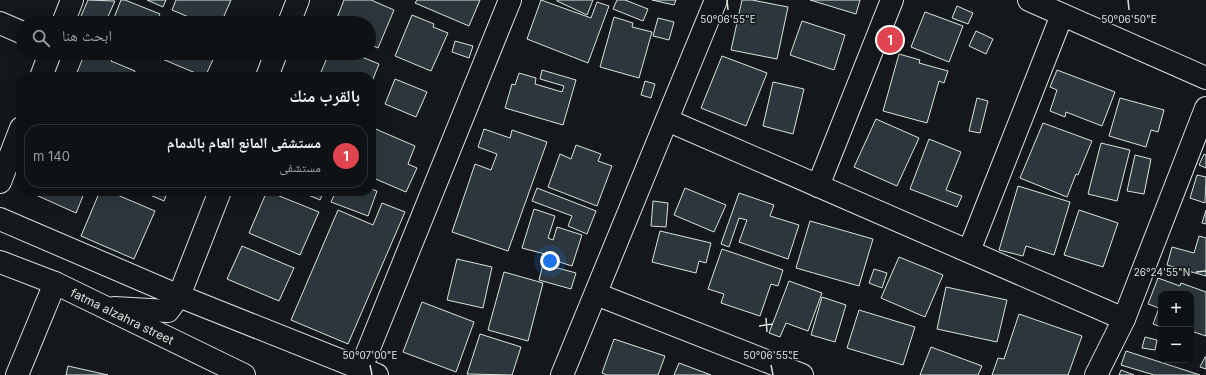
<!DOCTYPE html>
<html lang="ar">
<head>
<meta charset="utf-8">
<style>
  :root { --surface:#0f1215; --page:#181b1e; --text:#f1f3f6; --muted:#9b9ea0; --line:#2f3234; --accent:#2563eb }
  body { margin:0; font-family:Inter,"Noto Naskh Arabic",sans-serif; background:var(--page); color:var(--text); direction:rtl }
  .controls { position:absolute; right:12px; bottom:12px; display:grid; overflow:hidden; border-radius:8px; box-shadow:0 4px 16px #0002 }
  .controls button { width:36px; height:36px; display:grid; place-items:center; padding:0; border:0; border-bottom:1px solid var(--line); background:var(--surface); color:var(--text); font:20px sans-serif }
  .you { position:absolute; left:550px; top:261px; width:14px; height:14px; margin:-10px; border:3px solid #fff; border-radius:50%; background:#1a73e8; box-shadow:0 0 0 6px #1a73e833 }
  .badge { display:grid; place-items:center; width:26px; height:26px; border-radius:50%; background:var(--accent); color:#fff; font-size:13px; font-weight:700 }
  .pin { position:absolute; translate:-50% -50%; border:2px solid #fff; box-shadow:0 1px 4px #0006 }
  .list { margin:0; padding:0; list-style:none }
  h2 { display:flex; justify-content:space-between; align-items:center; height:52px; margin:0; padding:0 16px; font-size:17px }
  h2 small { font-size:13px; font-weight:400; color:var(--muted) }
  .list li { display:grid; grid-template-columns:26px 1fr auto; gap:12px; align-items:center; box-sizing:border-box; height:64px; margin:0 8px 8px; padding:0 8px; border:1px solid var(--line); border-radius:16px }
  .list b { display:block; font-size:15px; white-space:nowrap }
  .list p { margin:0; font-size:13px; white-space:nowrap; color:var(--muted) }
  .list em { font-size:13px; font-style:normal; color:var(--muted) }
  .icon { flex:none; width:22px; height:22px; fill:none; stroke:currentColor; stroke-width:2; stroke-linecap:round; stroke-linejoin:round }
  .map { position:relative; flex:none; width:1206px; height:375px; overflow:hidden; direction:ltr }
  .search { position:absolute; background:var(--surface); box-shadow:0 4px 16px #0002; left:16px; top:16px; width:360px; height:44px; display:flex; align-items:center; gap:10px; box-sizing:border-box; padding:0 14px; border-radius:22px; color:var(--muted); font-size:15px }
  .panel { position:absolute; background:var(--surface); box-shadow:0 4px 16px #0002; left:16px; top:72px; width:360px; height:124px; border-radius:16px; direction:rtl }
  .map>svg:first-child { display:block }
  .building { fill:#2c363c; stroke:#d8e6dc }
  .lines { fill:none; stroke-linecap:round; stroke-linejoin:round }
  .minor-casing { stroke:#d8e6dc; stroke-width:24 }
  .minor { stroke:#14181c; stroke-width:22 }
  .ticks { fill:none; stroke:#d8e6dc; stroke-width:1.5 }
  .labels { text-anchor:middle; dominant-baseline:central; stroke-width:3; stroke-linejoin:round; paint-order:stroke }
  .street-label { font-size:12px; fill:#d8e6dc; stroke:#14181c }
  .ticks-label { font-size:10px; text-anchor:middle; fill:#d8e6dc; stroke:#14181c; stroke-width:3; stroke-linejoin:round; paint-order:stroke }
</style>
</head>
<body>
<div class="map">
<svg width="1206" height="375" viewBox="0 0 1206 375">
  <rect width="100%" height="100%" fill="#14181c"/>
  <g class="building">
    <polygon points="88,0 115,1 105,23 78,23"/>
    <polygon points="121,0 125,0 160,14 156,23 112,23"/>
    <polygon points="147,0 166,0 163,7"/>
    <polygon points="176,0 231,0 221,23 203,23 172,10"/>
    <polygon points="344,0 371,0 394,10 378,48 369,44 369,23 335,23"/>
    <polygon points="417,0 480,0 469,26 415,3"/>
    <polygon points="541,0 591,18 597,2 609,6 588,63 527,39"/>
    <polygon points="557,0 593,0 587,15 557,1"/>
    <polygon points="617,0 625,0 648,9 643,21 613,9"/>
    <polygon points="652,0 676,0 674,5"/>
    <polygon points="742,0 752,0 788,7 777,59 731,50"/>
    <polygon points="810,0 860,0 856,14"/>
    <polygon points="957,6 973,13 968,24 952,18"/>
    <polygon points="925,12 963,26 949,62 911,47"/>
    <polygon points="412,15 434,24 433,27 448,33 431,71 395,56"/>
    <polygon points="171,17 185,23 169,23"/>
    <polygon points="614,17 633,23 632,27 652,32 639,78 600,67"/>
    <polygon points="658,18 674,22 669,40 653,36"/>
    <polygon points="802,21 845,35 834,70 790,55"/>
    <polygon points="976,31 993,39 986,54 969,46"/>
    <polygon points="455,41 473,46 469,58 452,52"/>
    <polygon points="85,53 99,53 113,59 111,61 135,71 133,77 75,77"/>
    <polygon points="133,53 144,53 142,57"/>
    <polygon points="156,53 216,53 205,77 155,56"/>
    <polygon points="329,53 352,53 379,64 371,84 371,77 319,77"/>
    <polygon points="899,54 920,60 919,63 948,71 944,83 939,81 927,123 883,111"/>
    <polygon points="722,56 767,73 746,126 701,108"/>
    <polygon points="542,70 576,80 563,125 505,108 512,84 515,85 519,73 536,78 535,84 562,92 564,86 540,79"/>
    <polygon points="1057,70 1115,92 1102,126 1066,112 1065,117 1050,111 1057,90 1050,87"/>
    <polygon points="395,79 427,92 416,117 385,104"/>
    <polygon points="645,81 655,84 651,98 641,95"/>
    <polygon points="773,82 804,89 793,134 763,126"/>
    <polygon points="977,98 988,101 980,133 969,131"/>
    <polygon points="1120,98 1164,110 1158,132 1151,130 1146,147 1109,136"/>
    <polygon points="876,119 919,138 897,186 854,167"/>
    <polygon points="1043,123 1092,141 1078,175 1076,174 1067,197 1020,178"/>
    <polygon points="371,127 415,146 408,164 417,168 406,192 371,177"/>
    <polygon points="484,129 510,138 512,130 547,142 508,251 452,232 475,164 491,170 497,154 478,147"/>
    <polygon points="929,139 961,152 946,190 962,196 957,207 910,189"/>
    <polygon points="1101,143 1130,150 1117,201 1088,194"/>
    <polygon points="576,145 601,154 598,161 612,166 597,206 548,187 560,154 571,159"/>
    <polygon points="1204,154 1206,155 1206,168 1199,165"/>
    <polygon points="1135,155 1151,159 1144,194 1127,191"/>
    <polygon points="1197,175 1206,177 1205,203 1190,198"/>
    <polygon points="1018,186 1070,202 1054,255 1026,246 1023,256 999,250"/>
    <polygon points="537,188 596,211 587,234 568,226 572,216 532,201"/>
    <polygon points="685,188 726,205 714,232 674,215"/>
    <polygon points="371,189 377,191 368,216 331,202 336,191 371,191"/>
    <polygon points="27,191 85,191 76,213"/>
    <polygon points="100,191 108,191 155,211 134,259 81,236"/>
    <polygon points="152,191 168,191 164,201 150,195"/>
    <polygon points="267,191 319,212 300,255 249,233"/>
    <polygon points="299,191 324,191 320,200"/>
    <polygon points="739,193 774,205 770,216 799,225 788,259 739,242 747,220 739,218 729,247 721,244"/>
    <polygon points="653,201 668,203 666,227 651,226"/>
    <polygon points="382,203 405,212 348,344 291,320 338,210 373,225"/>
    <polygon points="534,209 555,216 548,238 553,240 557,227 582,235 572,266 544,257 545,254 522,248"/>
    <polygon points="1079,210 1118,223 1103,267 1064,255"/>
    <polygon points="1206,210 1206,224 1202,223"/>
    <polygon points="810,221 873,239 859,286 796,268"/>
    <polygon points="660,231 711,243 706,263 699,261 696,273 652,262"/>
    <polygon points="1199,236 1206,238 1206,276 1167,265 1172,247 1194,253"/>
    <polygon points="242,246 294,268 279,301 227,279"/>
    <polygon points="722,249 783,270 778,286 771,284 760,316 721,303 724,294 708,289"/>
    <polygon points="899,257 943,275 925,317 881,298"/>
    <polygon points="457,259 492,267 483,308 447,300"/>
    <polygon points="543,264 576,273 571,289 539,280"/>
    <polygon points="874,269 887,273 882,288 869,283"/>
    <polygon points="504,272 543,283 528,341 488,330"/>
    <polygon points="1158,278 1180,286 1181,283 1206,292 1206,336 1191,331 1191,294 1161,294 1161,327 1153,324 1159,308 1148,304"/>
    <polygon points="789,281 822,293 808,331 786,323 780,337 769,333"/>
    <polygon points="946,287 1007,300 997,342 937,329"/>
    <polygon points="822,297 846,305 835,342 811,335"/>
    <polygon points="422,302 474,322 456,372 403,352"/>
    <polygon points="859,310 915,327 903,365 847,348"/>
    <polygon points="1019,314 1082,336 1068,375 992,375 998,358 1004,359"/>
    <polygon points="480,334 521,347 512,375 467,374"/>
    <polygon points="1145,337 1157,340 1155,350 1142,348"/>
    <polygon points="614,339 665,356 658,375 607,375 602,373"/>
    <polygon points="931,347 982,366 978,375 920,375"/>
    <polygon points="1126,351 1200,375 1154,375 1121,365"/>
    <polygon points="1205,357 1206,357 1206,369 1200,367"/>
    <polygon points="679,363 711,375 674,375"/>
    <polygon points="68,366 108,375 66,375"/>
    <polygon points="1121,370 1134,375 1119,375"/>
  </g>
  <g class="lines">
    <defs>
      <g id="minor">
        <polyline points="1029,0 1206,78"/>
        <polyline points="0,23 23,33"/>
        <polyline points="63,23 72,0"/>
        <polyline points="289,23 298,0"/>
        <polyline points="41,77 50,53"/>
        <polyline points="267,77 276,53"/>
        <polyline points="667,120 1124,319"/>
        <polyline points="0,182 21,128"/>
        <polyline points="818,186 892,0"/>
        <polyline points="0,219 179,296 377,375"/>
        <polyline points="969,251 1062,15"/>
        <path id="s1" d="M0,262L55,283L244,375"/>
        <polyline points="596,294 802,375"/>
        <polyline points="114,308 168,311 179,296 220,191"/>
        <polyline points="361,368 510,0"/>
        <polyline points="17,375 55,283"/>
        <polyline points="562,375 716,0"/>
        <polyline points="1096,375 1124,319 1206,108"/>
      </g>
    </defs>
    <use href="#minor" class="minor-casing"/>
    <use href="#minor" class="minor"/>
  </g>
  <path class="ticks" d="M727,0L728,10M1128,0L1129,10M1196,272L1206,271M766,318L767,332M759,326L773,324M370,365L372,375M771,365L773,375"/>
  <g class="labels">
    <g class="street-label">
      <text stroke="none"><textPath href="#s1" startOffset="134">fatma alzahra street</textPath></text>
    </g>
  </g>
  <g class="ticks-label">
    <text x="728" y="23">50°06'55"E</text>
    <text x="1129" y="23">50°06'50"E</text>
    <text x="1162" y="276">26°24'55"N</text>
    <text x="370" y="359">50°07'00"E</text>
    <text x="771" y="359">50°06'55"E</text>
  </g>
</svg>
<div class="controls">
<button>+</button>
<button>−</button>
</div>
<div class="you"></div>
<div class="pin badge" style="left:890px;top:40px;background:#e0444e">1</div>
<div class="search"><svg class="icon" aria-label="search" viewBox="0 0 24 24"><circle cx="10" cy="10" r="6"/><path d="M15 15l6 6"/></svg>ابحث هنا</div>
<section class="panel">
<h2>بالقرب منك<small></small></h2>
<ul class="list">
<li><span class="badge" style="background:#e0444e">1</span><div><b>مستشفى المانع العام بالدمام</b><p>مستشفى</p></div><em>140 m</em></li>
</ul>
</section>
</div>
</body>
</html>
